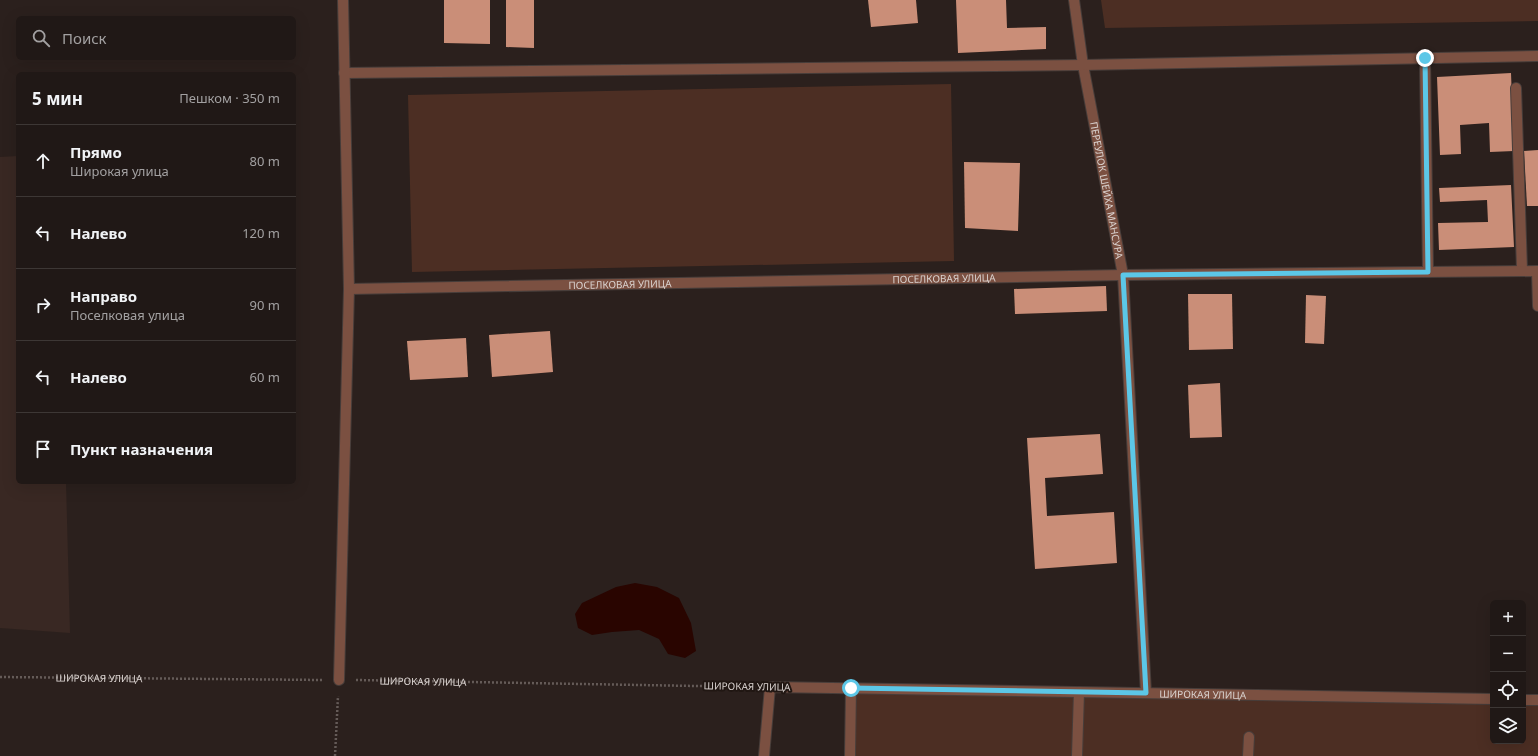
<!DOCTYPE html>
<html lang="ru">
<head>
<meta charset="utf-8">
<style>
  :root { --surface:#201816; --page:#28211f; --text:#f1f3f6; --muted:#a2a0a1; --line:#3d3735 }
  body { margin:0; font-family:"Noto Sans",sans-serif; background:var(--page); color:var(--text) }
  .controls { position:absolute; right:12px; bottom:12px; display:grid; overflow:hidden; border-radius:6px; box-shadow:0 4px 16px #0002 }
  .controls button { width:36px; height:36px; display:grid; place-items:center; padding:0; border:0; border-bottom:1px solid var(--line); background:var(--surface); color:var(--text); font:20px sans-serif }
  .stop { position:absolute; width:12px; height:12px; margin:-9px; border:3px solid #5cc7e7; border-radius:50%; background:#fff }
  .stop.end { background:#5cc7e7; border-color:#fff; box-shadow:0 1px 4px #0008 }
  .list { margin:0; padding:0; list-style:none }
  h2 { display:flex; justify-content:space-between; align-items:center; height:52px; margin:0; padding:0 16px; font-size:17px }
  h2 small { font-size:13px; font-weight:400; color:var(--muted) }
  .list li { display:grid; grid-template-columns:26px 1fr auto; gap:12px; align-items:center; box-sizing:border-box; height:72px; padding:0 16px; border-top:1px solid var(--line) }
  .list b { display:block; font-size:15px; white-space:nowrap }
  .list p { margin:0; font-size:13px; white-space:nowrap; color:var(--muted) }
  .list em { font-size:13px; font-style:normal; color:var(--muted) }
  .icon { flex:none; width:22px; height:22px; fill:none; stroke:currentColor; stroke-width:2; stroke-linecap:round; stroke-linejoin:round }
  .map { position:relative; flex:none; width:1538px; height:756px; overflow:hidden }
  .search { position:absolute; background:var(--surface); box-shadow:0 4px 16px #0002; left:16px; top:16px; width:280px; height:44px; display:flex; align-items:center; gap:10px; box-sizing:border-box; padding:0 14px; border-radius:6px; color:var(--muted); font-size:15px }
  .panel { position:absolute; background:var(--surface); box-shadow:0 4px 16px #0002; left:16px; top:72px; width:280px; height:412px; border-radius:6px }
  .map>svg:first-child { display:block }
  .built { fill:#392823 }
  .green { fill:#4c2e23 }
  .water { fill:#290500 }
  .building { fill:#ca8e78 }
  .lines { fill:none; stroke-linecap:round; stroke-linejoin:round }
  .minor-casing { stroke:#473d3a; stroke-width:12 }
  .path { stroke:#655b58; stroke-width:2.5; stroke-dasharray:2 2; stroke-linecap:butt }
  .minor { stroke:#7b5041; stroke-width:10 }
  .route { stroke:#5cc7e7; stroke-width:5 }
  .labels { text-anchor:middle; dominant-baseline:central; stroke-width:4; stroke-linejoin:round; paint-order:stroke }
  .street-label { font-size:10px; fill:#dad3d0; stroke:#211713 }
</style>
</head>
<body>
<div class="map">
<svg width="1538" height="756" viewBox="0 0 1538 756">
  <rect width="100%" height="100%" fill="#2b201d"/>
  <polygon class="built" points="18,156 18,482 66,482 70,633 0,628 0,157"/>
  <g class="green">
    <polygon points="1101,0 1538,0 1538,21 1105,28"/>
    <polygon points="951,84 954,261 412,272 408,95"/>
    <polygon points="851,688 1493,699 1493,741 1523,741 1523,700 1538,700 1538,756 850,756"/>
  </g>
  <polygon class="water" points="635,583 657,587 679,598 691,623 696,651 685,658 668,654 659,639 639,630 612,632 592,635 578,628 575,614 582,603 616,587"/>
  <g class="building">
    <polygon points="444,0 490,0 490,44 444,43"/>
    <polygon points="506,0 534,0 534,48 506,47"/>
    <polygon points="868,0 916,0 918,23 871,27"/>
    <polygon points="956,0 1006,0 1007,28 1046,27 1046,49 958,53"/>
    <polygon points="1511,73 1514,151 1490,152 1489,123 1460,125 1461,154 1440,155 1437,77"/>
    <polygon points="1538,150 1538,206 1527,206 1524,151"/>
    <polygon points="964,162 1020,163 1018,231 965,228"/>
    <polygon points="1511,185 1514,247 1439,250 1438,223 1488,222 1487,200 1440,202 1439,188"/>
    <polygon points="1106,286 1107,311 1015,314 1014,289"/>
    <polygon points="1188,294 1232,294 1233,349 1189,350"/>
    <polygon points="1306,295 1326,296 1324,344 1305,343"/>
    <polygon points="550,331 553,372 492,377 489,335"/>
    <polygon points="466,338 468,377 410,380 407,341"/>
    <polygon points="1220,383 1222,437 1190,438 1188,385"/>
    <polygon points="1100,434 1103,474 1045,478 1047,516 1114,512 1117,563 1035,569 1027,438"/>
  </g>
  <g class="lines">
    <defs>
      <g id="minor">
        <path id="s3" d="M1074,0L1083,65L1123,275L1146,693"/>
        <polyline points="1425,58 1428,272"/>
        <polyline points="344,73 1083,65 1538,56"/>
        <polyline points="1516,88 1522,270"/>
        <polyline points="1537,271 1538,306"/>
        <path id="s4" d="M349,289L1123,275L1538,271"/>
        <polyline points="339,680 349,289 343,0"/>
        <polyline points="1523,700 1538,700"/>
        <path id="s5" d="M764,756L770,687L1493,699"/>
        <polyline points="850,756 851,688"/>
        <polyline points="1077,756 1079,692"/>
        <polyline points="1248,756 1249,737"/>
      </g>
    </defs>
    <use href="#minor" class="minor-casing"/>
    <g class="path">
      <path id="s1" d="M0,677L323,680"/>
      <path id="s2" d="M356,680L753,687"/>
      <polyline points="335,756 338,696"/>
    </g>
    <use href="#minor" class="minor"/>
  </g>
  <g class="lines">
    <polyline class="route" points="851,688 1146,693 1123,275 1428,272 1425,58"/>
  </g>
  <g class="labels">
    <g class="street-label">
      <text stroke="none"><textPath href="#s3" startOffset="193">ПЕРЕУЛОК ШЕЙХА МАНСУРА</textPath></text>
      <text stroke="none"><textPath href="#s4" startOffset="595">ПОСЕЛКОВАЯ УЛИЦА</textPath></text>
      <text stroke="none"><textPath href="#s4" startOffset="271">ПОСЕЛКОВАЯ УЛИЦА</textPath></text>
      <text stroke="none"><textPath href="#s1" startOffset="99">ШИРОКАЯ УЛИЦА</textPath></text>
      <text stroke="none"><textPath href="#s2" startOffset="67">ШИРОКАЯ УЛИЦА</textPath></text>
      <text transform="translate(747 686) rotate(1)">ШИРОКАЯ УЛИЦА</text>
      <text stroke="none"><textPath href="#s5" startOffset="502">ШИРОКАЯ УЛИЦА</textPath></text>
    </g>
  </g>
</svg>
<div class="controls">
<button>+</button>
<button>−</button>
<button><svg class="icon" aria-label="locate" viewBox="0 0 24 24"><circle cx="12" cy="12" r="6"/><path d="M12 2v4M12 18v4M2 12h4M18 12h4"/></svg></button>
<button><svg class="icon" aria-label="layers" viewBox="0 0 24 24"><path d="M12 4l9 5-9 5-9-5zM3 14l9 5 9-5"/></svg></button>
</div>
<div class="stop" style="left:851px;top:688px"></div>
<div class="stop end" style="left:1425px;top:58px"></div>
<div class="search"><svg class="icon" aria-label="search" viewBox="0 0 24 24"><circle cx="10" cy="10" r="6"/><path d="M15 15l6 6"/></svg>Поиск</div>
<section class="panel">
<h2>5 мин<small>Пешком · 350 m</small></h2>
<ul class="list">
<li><svg class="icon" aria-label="ahead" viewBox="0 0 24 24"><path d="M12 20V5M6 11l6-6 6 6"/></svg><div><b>Прямо</b><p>Широкая улица</p></div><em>80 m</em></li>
<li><svg class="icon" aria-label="left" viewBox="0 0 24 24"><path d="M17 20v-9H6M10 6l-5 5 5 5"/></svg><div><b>Налево</b></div><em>120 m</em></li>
<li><svg class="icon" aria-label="right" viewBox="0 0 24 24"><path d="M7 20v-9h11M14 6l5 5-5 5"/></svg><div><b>Направо</b><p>Поселковая улица</p></div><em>90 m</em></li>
<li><svg class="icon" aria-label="left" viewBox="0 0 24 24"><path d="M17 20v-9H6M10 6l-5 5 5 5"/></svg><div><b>Налево</b></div><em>60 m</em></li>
<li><svg class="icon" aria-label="arrive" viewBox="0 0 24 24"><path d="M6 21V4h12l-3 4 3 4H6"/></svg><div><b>Пункт назначения</b></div></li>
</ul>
</section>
</div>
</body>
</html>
